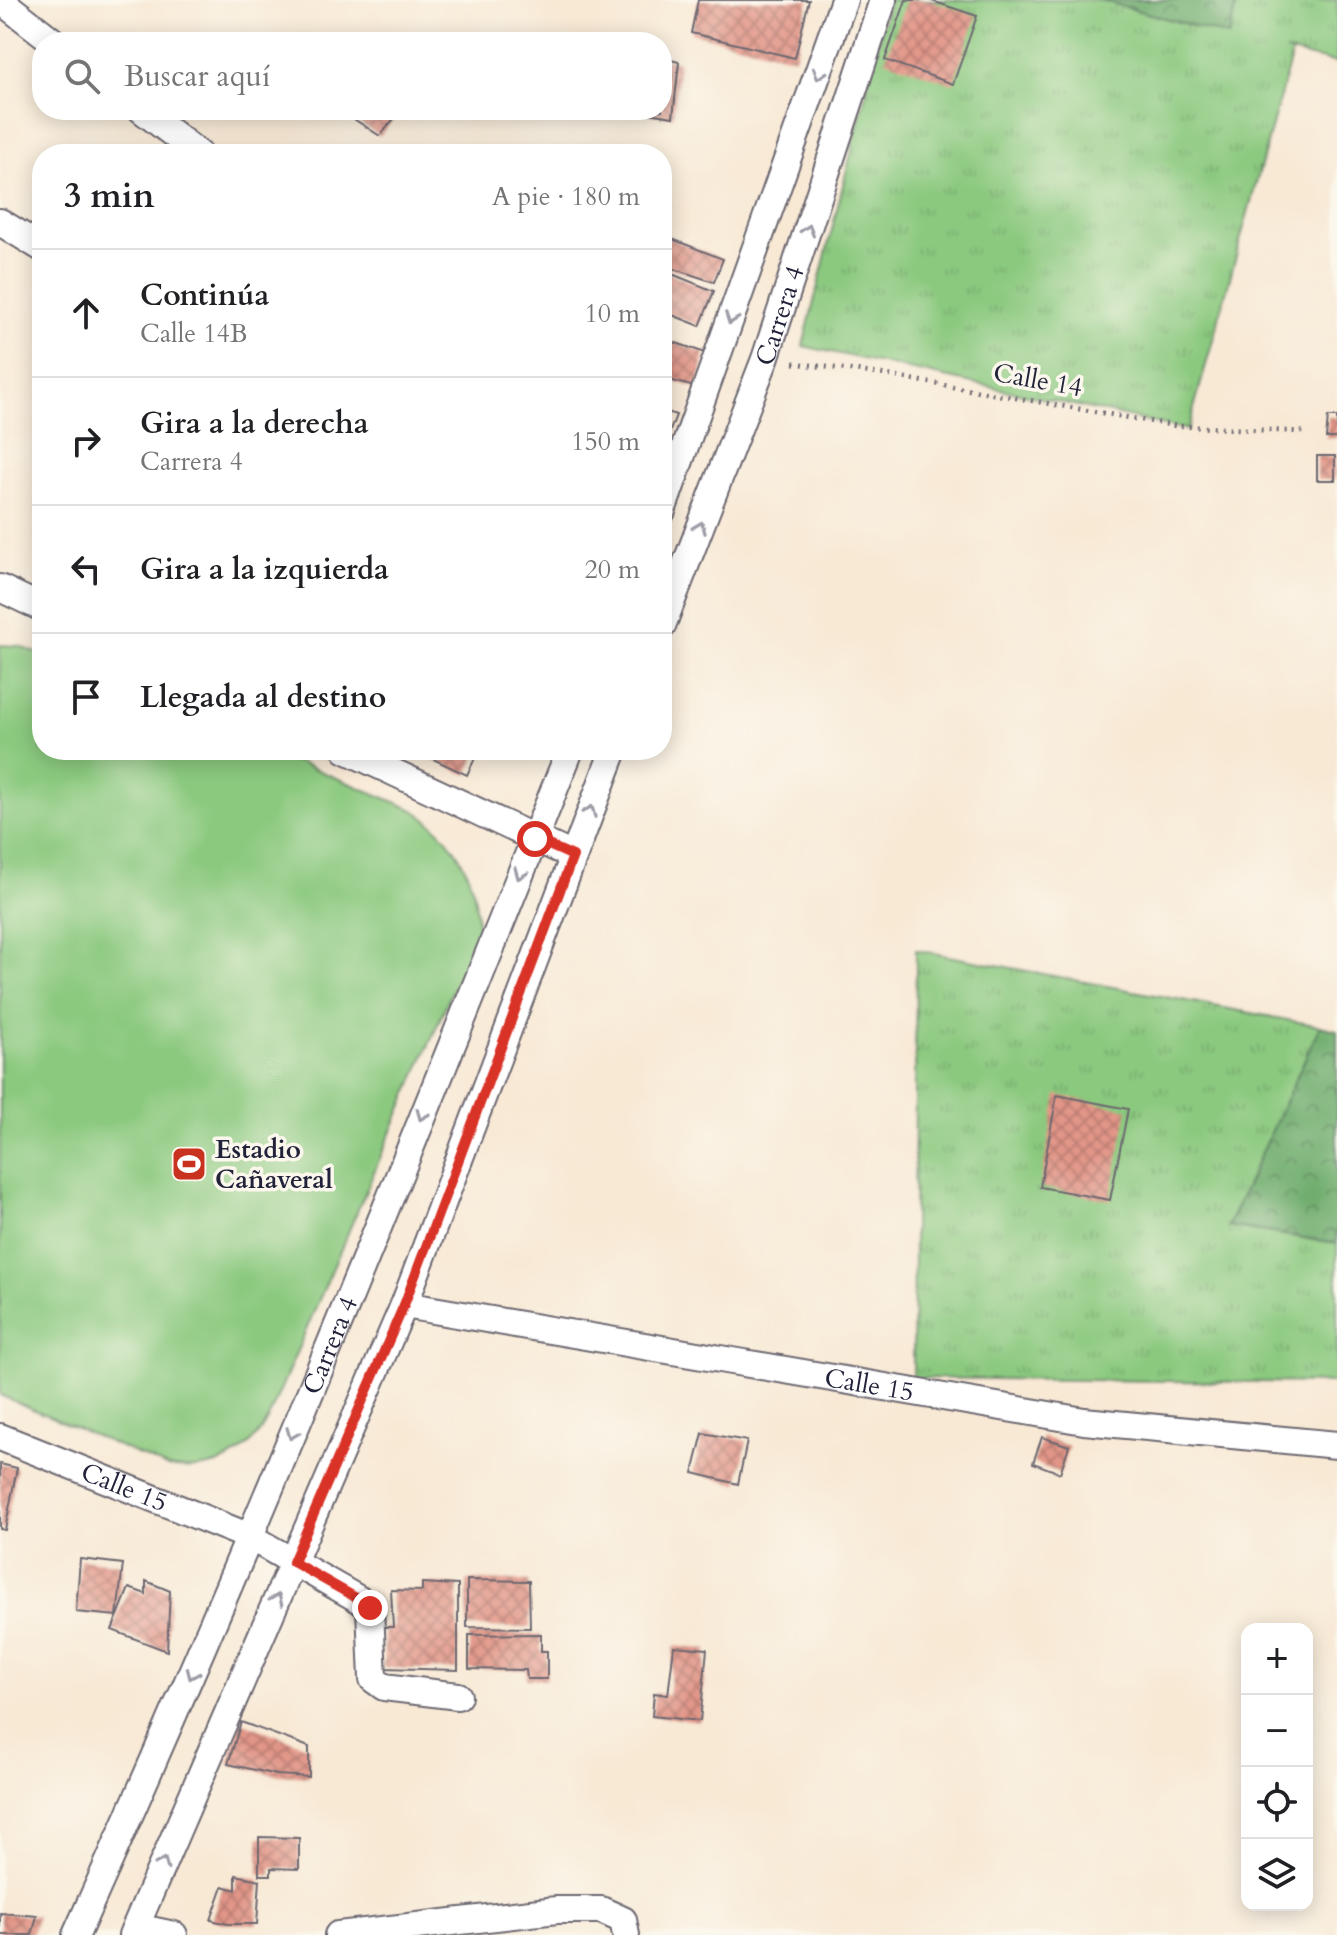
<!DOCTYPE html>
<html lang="es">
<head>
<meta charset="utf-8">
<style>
  :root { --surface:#fff; --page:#f2f2f2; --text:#202124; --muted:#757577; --line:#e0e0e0 }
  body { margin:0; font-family:Cardo,serif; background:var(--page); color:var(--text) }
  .controls { position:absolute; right:24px; bottom:24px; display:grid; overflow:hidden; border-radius:16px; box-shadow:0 4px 20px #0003 }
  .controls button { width:72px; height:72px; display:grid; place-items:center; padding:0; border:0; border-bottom:2px solid var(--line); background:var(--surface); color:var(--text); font:40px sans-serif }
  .stop { position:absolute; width:24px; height:24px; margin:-18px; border:6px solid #d93025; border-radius:50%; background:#fff }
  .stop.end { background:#d93025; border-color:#fff; box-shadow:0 2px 8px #0008 }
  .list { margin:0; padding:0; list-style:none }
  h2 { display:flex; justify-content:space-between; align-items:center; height:104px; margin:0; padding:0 32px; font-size:34px }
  h2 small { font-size:26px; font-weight:400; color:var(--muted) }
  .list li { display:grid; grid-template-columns:52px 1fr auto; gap:24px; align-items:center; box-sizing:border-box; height:128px; padding:0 32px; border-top:2px solid var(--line) }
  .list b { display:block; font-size:30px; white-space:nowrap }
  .list p { margin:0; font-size:26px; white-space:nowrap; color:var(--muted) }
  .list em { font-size:26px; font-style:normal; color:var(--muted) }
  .icon { flex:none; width:44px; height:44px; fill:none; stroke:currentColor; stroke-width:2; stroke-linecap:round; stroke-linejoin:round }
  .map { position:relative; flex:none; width:1337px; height:1935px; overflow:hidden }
  .search { position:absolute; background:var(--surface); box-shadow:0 4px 20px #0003; left:32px; top:32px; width:640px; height:88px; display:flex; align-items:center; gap:20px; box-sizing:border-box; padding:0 28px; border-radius:32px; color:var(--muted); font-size:30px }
  .panel { position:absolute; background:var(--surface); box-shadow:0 4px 20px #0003; left:32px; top:144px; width:640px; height:616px; border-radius:32px }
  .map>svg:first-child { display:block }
  .grass { fill:url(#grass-tufts); stroke:#56765d; stroke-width:2 }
  .forest { fill:url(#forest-crowns); stroke:#496854; stroke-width:2 }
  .pitch { fill:#8bc97f; stroke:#56765d; stroke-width:2 }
  .building { fill:url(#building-cross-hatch) }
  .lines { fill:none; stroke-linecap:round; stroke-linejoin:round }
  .minor-casing { stroke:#6d6871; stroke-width:30 }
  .path { stroke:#6d6871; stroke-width:5; stroke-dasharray:2 6; stroke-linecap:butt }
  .minor { stroke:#fff; stroke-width:26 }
  .oneway { stroke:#9c9ca7 }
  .route { stroke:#d93025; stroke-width:10 }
  .labels { text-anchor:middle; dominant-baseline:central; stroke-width:7; stroke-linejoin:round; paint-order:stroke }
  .street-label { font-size:26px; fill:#22223b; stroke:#fbf7ec }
  .poi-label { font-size:26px; font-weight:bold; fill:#22223b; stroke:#fbf7ec; text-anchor:start }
</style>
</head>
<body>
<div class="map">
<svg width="1337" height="1935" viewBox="0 0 1337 1935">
  <defs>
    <pattern id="grass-tufts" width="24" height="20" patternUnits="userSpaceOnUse" patternTransform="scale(2)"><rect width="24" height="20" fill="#8bc97f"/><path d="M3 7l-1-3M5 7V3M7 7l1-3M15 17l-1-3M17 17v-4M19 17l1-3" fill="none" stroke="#78ac6f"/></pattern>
    <pattern id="forest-crowns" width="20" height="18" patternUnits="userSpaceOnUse" patternTransform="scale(2)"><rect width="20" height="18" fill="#70ad6e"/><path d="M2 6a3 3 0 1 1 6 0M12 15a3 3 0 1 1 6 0" fill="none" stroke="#5c8c5c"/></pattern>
    <pattern id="building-cross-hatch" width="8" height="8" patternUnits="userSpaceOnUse" patternTransform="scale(2)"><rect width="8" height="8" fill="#e29688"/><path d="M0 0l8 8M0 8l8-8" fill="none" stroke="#b77a70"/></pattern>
  </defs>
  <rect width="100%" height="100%" fill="#fbf7ec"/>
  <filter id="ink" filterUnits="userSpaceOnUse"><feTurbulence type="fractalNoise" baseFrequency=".0125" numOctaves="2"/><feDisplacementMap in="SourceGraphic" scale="16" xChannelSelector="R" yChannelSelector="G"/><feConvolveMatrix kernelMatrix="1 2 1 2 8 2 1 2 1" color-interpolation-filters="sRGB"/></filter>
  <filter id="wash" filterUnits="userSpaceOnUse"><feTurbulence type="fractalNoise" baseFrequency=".006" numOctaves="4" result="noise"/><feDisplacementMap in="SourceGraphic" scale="32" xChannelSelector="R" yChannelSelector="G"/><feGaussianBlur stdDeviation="1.8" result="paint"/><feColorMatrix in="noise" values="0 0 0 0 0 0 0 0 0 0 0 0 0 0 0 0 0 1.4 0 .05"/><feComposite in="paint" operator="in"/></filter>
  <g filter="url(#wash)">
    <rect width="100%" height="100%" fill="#f8e9d5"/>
    <g class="grass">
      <polygon points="889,0 1100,0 1229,36 1237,0 1337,0 1337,63 1285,51 1292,53 1188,430 803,346"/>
      <polygon points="916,950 1320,1026 1228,1226 1337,1243 1337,1383 913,1378"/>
    </g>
    <g class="forest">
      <polygon points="1100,0 1237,0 1229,36"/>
      <polygon points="1320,1026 1337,1030 1337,1243 1228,1226"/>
    </g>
    <path class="pitch" d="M0,645L19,646L42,655V750H269L414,810C458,840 479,880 477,933L269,1416C249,1457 212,1474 167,1467L0,1395Z"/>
    <g id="blocks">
      <g class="building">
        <polygon points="698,0 809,0 795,58 691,33"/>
        <polygon points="906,0 929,0 977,16 953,84 885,60"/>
        <polygon points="662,58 679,62 673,117 642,112 662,110"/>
        <polygon points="340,110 391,110 397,115 380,136"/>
        <polygon points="662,235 723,259 714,282 662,265"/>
        <polygon points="662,270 714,291 700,326 662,311"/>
        <polygon points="662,338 705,353 698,388 662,378"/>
        <polygon points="662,410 676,415 665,444 662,443"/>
        <polygon points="1328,417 1337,417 1337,438 1326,438"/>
        <rect x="1317" y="456" width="18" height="24"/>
        <polygon points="414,750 479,750 467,775"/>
        <polygon points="1057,1095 1128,1109 1110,1200 1040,1187"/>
        <polygon points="703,1433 747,1441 738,1484 693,1473"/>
        <polygon points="1042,1437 1069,1446 1060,1473 1033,1463"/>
        <polygon points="0,1464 17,1468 5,1530 0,1529"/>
        <polygon points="80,1559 123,1564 117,1616 76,1612"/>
        <polygon points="467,1580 529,1581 530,1628 467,1627"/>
        <polygon points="146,1581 170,1591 167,1651 112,1630 129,1588 146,1594"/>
        <polygon points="422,1583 458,1585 458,1670 383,1668 384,1627 393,1627 391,1590 422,1591"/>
        <polygon points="541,1634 541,1651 547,1651 547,1679 527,1679 526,1670 469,1669 469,1635"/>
        <polygon points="674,1646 707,1649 700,1721 652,1716 654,1693 668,1695"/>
        <polygon points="241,1722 309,1747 309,1777 277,1775 228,1764"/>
        <polygon points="259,1837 299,1838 299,1869 271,1868 271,1875 259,1875"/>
        <polygon points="236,1875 260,1880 257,1924 228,1924 211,1920 223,1886 236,1890"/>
        <polygon points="0,1913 37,1916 32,1935 0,1935"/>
      </g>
    </g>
  </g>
  <g filter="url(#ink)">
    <use href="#blocks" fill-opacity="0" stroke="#6d6871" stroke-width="2"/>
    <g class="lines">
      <defs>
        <g id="minor">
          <polyline points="0,0 54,42"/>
          <polyline points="142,110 199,154"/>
          <polyline points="0,222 42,248"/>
          <polyline points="662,511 844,0"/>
          <polyline points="0,588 42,608"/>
          <path id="s1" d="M662,626L765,359L883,0"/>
          <polyline points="346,750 573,856"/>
          <path id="s2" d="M404,1305L1084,1421L1337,1445"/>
          <path id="s3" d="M0,1437L250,1537L360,1600L370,1608L373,1679L384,1687L458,1696"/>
          <polyline points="136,1927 174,1935"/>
          <path id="s4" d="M76,1935C252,1545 412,1147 570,750"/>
          <polyline points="132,1935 404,1305 614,750"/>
          <polyline points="338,1935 557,1910 601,1910 623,1920 626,1935"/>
        </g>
      </defs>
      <use href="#minor" class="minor-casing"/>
      <polyline class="path" points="794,363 880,374 1176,426 1306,432"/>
      <use href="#minor" class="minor"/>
    </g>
    <defs><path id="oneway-chevron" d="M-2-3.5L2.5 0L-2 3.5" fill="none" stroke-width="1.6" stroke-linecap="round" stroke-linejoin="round" transform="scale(2)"/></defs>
    <g class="oneway">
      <use href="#oneway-chevron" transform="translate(819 74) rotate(108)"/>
      <use href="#oneway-chevron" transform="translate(808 230) rotate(-72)"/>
      <use href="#oneway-chevron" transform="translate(731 319) rotate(110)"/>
      <use href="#oneway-chevron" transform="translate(700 527) rotate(-69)"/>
      <use href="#oneway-chevron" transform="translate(590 811) rotate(-69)"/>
      <use href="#oneway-chevron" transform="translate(520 874) rotate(112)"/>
      <use href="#oneway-chevron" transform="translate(422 1115) rotate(112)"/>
      <use href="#oneway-chevron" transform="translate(292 1434) rotate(112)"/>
      <use href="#oneway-chevron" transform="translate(277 1599) rotate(-67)"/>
      <use href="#oneway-chevron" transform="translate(192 1674) rotate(113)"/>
      <use href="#oneway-chevron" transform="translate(163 1863) rotate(-67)"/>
    </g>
  </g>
  <g class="lines" filter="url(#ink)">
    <polyline class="route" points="370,1608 360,1600 293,1562 404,1305 573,856 535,839"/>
  </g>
  <defs>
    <symbol id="stadium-square" viewBox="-11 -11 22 22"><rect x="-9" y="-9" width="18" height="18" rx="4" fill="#c8321e" stroke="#fbf7ec"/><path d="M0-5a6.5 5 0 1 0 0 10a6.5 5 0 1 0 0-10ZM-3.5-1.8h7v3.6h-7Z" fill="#fff"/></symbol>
  </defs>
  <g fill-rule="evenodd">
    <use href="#stadium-square" x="169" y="1144" width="40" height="40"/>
  </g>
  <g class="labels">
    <g class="street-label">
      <text stroke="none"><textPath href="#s1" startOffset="332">Carrera 4</textPath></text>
      <text transform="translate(1038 380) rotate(10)">Calle 14</text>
      <text stroke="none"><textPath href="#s4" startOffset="642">Carrera 4</textPath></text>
      <text stroke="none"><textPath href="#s2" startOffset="472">Calle 15</textPath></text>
      <text stroke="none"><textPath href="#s3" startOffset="134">Calle 15</textPath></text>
    </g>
    <g class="poi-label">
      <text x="215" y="1149">Estadio<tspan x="215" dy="30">Cañaveral</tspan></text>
    </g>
  </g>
</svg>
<div class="controls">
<button>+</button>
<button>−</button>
<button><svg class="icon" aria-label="locate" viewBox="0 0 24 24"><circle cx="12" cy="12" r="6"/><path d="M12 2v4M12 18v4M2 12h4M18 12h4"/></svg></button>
<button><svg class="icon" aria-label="layers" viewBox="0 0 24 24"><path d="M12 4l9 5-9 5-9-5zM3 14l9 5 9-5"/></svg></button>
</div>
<div class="stop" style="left:535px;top:839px"></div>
<div class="stop end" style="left:370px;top:1608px"></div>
<div class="search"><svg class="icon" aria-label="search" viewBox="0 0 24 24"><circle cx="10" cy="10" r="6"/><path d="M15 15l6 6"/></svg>Buscar aquí</div>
<section class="panel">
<h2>3 min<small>A pie · 180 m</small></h2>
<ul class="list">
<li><svg class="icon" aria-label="ahead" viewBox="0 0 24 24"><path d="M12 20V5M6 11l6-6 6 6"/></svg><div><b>Continúa</b><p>Calle 14B</p></div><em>10 m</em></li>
<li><svg class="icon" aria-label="right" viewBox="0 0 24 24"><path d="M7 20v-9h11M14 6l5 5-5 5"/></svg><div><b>Gira a la derecha</b><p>Carrera 4</p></div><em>150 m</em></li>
<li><svg class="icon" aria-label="left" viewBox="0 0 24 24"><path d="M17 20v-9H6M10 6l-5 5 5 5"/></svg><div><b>Gira a la izquierda</b></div><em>20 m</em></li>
<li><svg class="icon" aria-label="arrive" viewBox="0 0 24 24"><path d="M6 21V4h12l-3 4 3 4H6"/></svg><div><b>Llegada al destino</b></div></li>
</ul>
</section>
</div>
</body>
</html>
